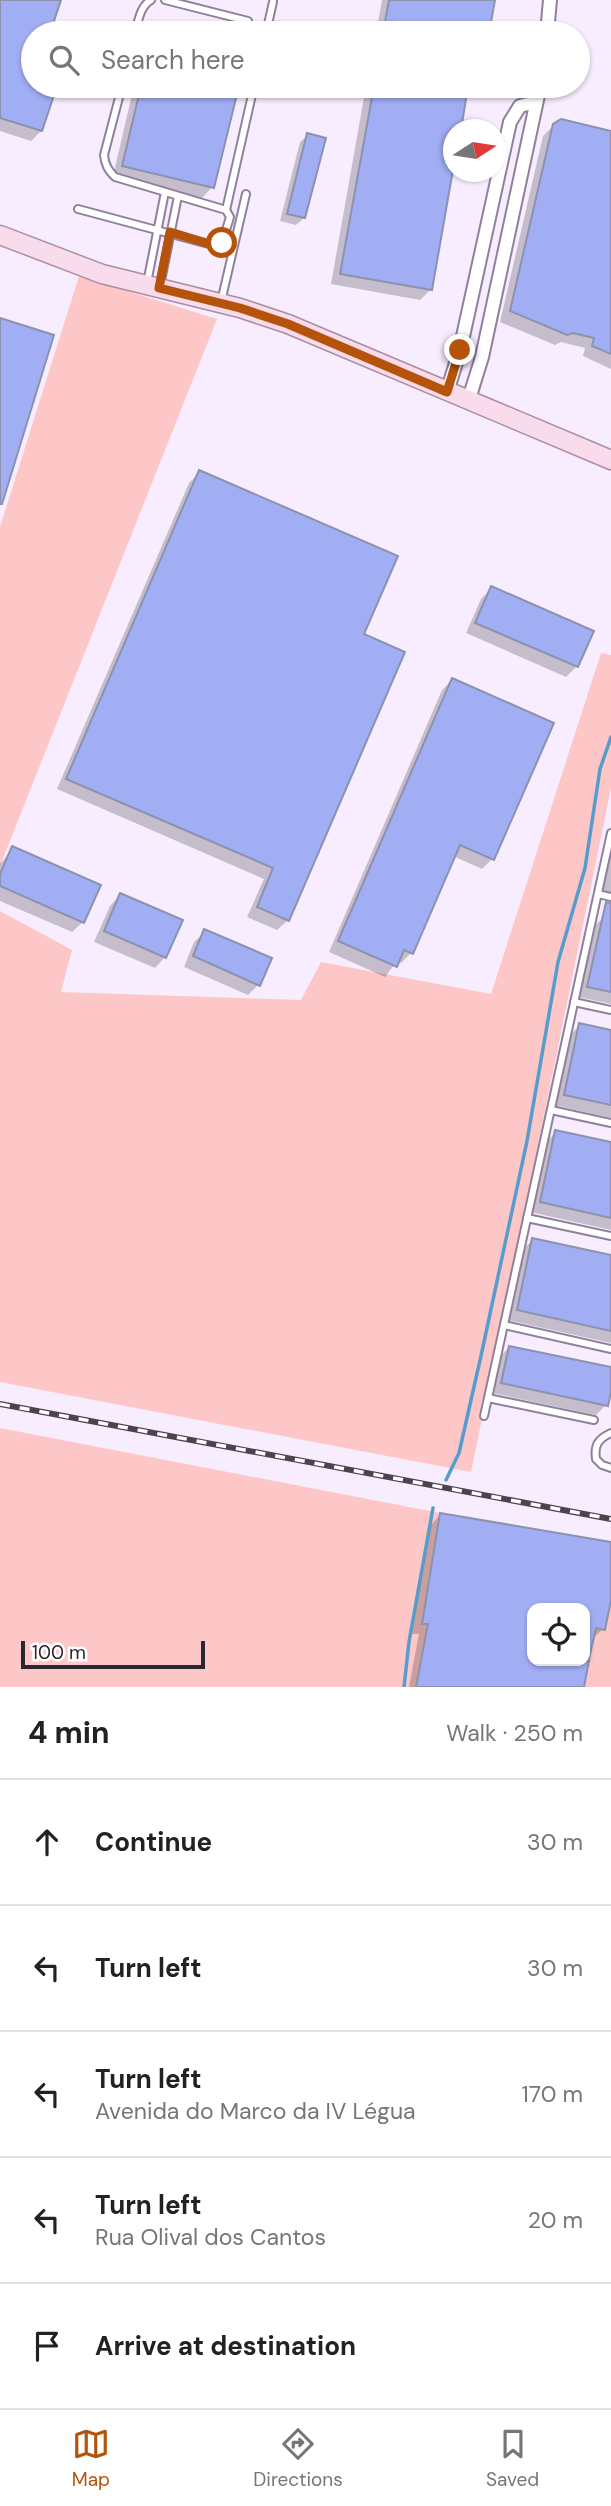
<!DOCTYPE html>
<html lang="en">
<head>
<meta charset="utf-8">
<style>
  :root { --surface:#fff; --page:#f2f2f2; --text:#222; --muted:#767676; --line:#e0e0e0; --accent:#b45309 }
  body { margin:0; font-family:"DM Sans",sans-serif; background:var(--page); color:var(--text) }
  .controls { position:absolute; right:21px; bottom:21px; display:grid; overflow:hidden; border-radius:14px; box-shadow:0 2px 5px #0004 }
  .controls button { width:63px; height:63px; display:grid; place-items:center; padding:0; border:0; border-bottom:2px solid var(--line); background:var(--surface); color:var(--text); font:35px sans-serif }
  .compass { position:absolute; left:443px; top:119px; width:63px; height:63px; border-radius:50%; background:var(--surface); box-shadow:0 2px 5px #0004; rotate:78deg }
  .scale { position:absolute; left:21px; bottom:18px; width:184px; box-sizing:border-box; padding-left:7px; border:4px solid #2b252f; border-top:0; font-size:19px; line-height:24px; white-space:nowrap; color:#2b252f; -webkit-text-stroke:5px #fff; paint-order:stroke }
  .stop { position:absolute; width:21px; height:21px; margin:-16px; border:5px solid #b45309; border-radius:50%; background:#fff }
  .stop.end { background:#b45309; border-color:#fff; box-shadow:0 2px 7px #0008 }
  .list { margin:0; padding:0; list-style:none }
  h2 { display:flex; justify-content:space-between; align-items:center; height:91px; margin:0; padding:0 28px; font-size:30px }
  h2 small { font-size:23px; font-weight:400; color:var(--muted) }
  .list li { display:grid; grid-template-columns:46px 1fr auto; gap:21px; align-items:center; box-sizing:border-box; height:126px; padding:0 28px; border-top:2px solid var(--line) }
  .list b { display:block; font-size:26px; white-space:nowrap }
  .list p { margin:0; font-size:23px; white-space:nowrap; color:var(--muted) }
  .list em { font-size:23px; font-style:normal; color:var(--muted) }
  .icon { flex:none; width:38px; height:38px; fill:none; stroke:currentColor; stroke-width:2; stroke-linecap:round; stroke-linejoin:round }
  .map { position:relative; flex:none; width:611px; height:1687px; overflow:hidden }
  .search { position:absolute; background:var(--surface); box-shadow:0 2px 5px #0004; left:21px; right:21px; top:21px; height:77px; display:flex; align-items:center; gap:18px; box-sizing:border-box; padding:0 24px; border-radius:38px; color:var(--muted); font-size:26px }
  .sheet { height:721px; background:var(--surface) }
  nav { display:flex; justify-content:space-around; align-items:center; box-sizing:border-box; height:98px; border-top:2px solid var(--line); background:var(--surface); font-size:19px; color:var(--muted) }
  nav a { display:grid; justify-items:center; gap:4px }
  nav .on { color:var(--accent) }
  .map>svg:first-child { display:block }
  .green { fill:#fcc7c6 }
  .shadow { fill:#0003; fill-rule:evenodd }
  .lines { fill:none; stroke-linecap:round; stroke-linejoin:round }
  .stream { stroke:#579ccc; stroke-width:3.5 }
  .building { fill:#a1aef3; stroke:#8c92ae; stroke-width:2 }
  .service-casing { stroke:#8f809b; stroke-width:10 }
  .minor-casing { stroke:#8f809b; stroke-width:16 }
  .primary-casing { stroke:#ae8ca0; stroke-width:21 }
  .service { stroke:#fff; stroke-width:6 }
  .minor { stroke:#fff; stroke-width:12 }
  .primary { stroke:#f8dceb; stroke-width:18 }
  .rail-casing { stroke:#4b4450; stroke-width:6 }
  .rail { stroke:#fff; stroke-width:3.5; stroke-dasharray:10; stroke-linecap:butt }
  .route { stroke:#b45309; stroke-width:9 }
</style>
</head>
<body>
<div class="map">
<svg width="611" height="1687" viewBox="0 0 611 1687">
  <rect width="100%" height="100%" fill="#f7edff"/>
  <g class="green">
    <polygon points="79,276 217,319 0,866 0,527"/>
    <polygon points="601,653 611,655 611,788 471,1472 0,1382 0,911 72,950 61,992 301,1000 321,962 491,994"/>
    <polygon points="0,1428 440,1513 422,1623 428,1624 416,1687 0,1687"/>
    <polygon points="611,1600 611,1687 584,1687 596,1628 605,1629"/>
  </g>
  <g class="shadow">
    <polygon points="0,0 59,0 48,33 33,33 33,86 55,86 41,131 31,141 0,131"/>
    <polygon points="382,0 494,0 488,33 376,33"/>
    <polygon points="134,86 237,86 212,187 202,198 113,176"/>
    <polygon points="366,86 467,86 459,130 454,130 454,160 430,290 420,300 331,284"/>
    <polygon points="554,125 611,132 611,369 583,356 585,348 561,342 555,345 500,322 543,136"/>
    <polygon points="308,135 304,218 296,225 280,221 300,142"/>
    <polygon points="200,472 361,635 288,920 277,930 247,917 264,879 57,789 189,483"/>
    <polygon points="491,589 577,666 566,677 466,633 481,599"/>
    <polygon points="452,680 492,859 482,869 453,856 411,953 401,963 397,961 385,977 329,952 442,690"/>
    <polygon points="611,843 611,892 601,890"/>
    <polygon points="13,849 83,922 72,932 0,901 0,864"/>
    <polygon points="120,895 165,957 155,968 94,942 110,906"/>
    <polygon points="604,917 611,919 611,1004 578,997 593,927"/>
    <polygon points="205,932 258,985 248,995 184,967 194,942"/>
    <polygon points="580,1025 611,1032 611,1118 554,1105 570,1035"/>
    <polygon points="556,1132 611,1144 611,1230 530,1212 546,1142"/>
    <polygon points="533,1240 611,1257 611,1343 507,1320 522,1250"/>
    <polygon points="509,1347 611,1369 611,1384 606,1405 596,1415 492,1393 499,1358"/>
    <path d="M440,1515L611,1544V1591L603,1629L592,1639L582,1687H409L419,1634H412L430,1526ZM532,1608H585V1661H532Z"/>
  </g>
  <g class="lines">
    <g class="stream">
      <polyline points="446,1480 459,1453 481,1356 527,1141 558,962 585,868 600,769 611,737"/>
      <polyline points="404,1687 409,1642 433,1508"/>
    </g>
  </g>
  <g class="building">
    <polygon points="0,0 61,0 50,33 33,33 33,86 57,86 42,131 0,118"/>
    <polygon points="389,0 495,0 489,33 383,33"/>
    <polygon points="141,86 239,86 214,188 122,166"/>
    <polygon points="374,86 468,86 461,130 453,130 453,170 432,290 340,274"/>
    <polygon points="561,119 611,131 611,354 592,346 594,338 573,333 567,335 510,311 553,124"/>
    <polygon points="307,133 326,138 305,218 287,214"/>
    <polygon points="0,318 54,335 2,504 0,504"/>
    <polygon points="199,470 398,556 364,634 405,652 289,921 257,907 273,868 66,779"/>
    <polygon points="491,586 594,631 578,667 475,623"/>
    <polygon points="452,678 554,723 494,860 460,845 413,954 404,950 397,967 338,941"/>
    <polygon points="12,846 101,885 84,923 0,886 0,874"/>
    <polygon points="120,893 183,920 166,958 104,931"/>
    <polygon points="606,902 611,903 611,992 587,987"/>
    <polygon points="204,929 272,958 260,986 193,956"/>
    <polygon points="579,1023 611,1030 611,1105 564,1095"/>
    <polygon points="555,1130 611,1142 611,1218 540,1202"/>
    <polygon points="532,1238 611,1255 611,1331 517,1310"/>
    <polygon points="509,1346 611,1367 611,1392 608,1406 501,1383"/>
    <polygon points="440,1513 611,1542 611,1600 605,1630 596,1628 589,1659 585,1658 585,1608 532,1608 532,1661 589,1661 584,1687 416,1687 428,1624 422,1624"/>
  </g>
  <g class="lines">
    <defs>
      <g id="service">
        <polyline points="165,0 248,21"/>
        <path d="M135,33C138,22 140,6 151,0"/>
        <polyline points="266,33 273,2"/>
        <path d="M78,209L216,246L222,243L230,217L226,210L115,177C108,170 105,165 104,155L122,86"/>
        <polyline points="226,210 254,86"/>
        <polyline points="147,283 165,192"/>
        <polyline points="160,286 178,196"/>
        <polyline points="221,302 246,194"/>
        <polyline points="598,894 611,897"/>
        <polyline points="574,1002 611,1010"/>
        <polyline points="551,1110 611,1123"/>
        <polyline points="527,1218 611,1236"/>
        <polyline points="504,1325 611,1349"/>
        <polyline points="484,1416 488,1398"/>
        <polyline points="594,1420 488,1398 611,833"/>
        <path d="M611,1433C598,1439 594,1445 596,1459L602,1465L611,1468"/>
      </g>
      <g id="minor">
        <polyline points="547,33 550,0"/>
        <polyline points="447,392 460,350 510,122 520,106 536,102"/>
        <polyline points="468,402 482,357 540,86"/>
      </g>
      <polyline id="primary" points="0,235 102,274 240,308 288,324 611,460"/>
    </defs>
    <use href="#service" class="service-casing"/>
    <use href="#minor" class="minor-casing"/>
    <use href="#primary" class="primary-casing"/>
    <use href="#service" class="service"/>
    <use href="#minor" class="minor"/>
    <use href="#primary" class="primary"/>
    <defs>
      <polyline id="rail" points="0,1404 611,1519"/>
    </defs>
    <use href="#rail" class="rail-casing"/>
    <use href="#rail" class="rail"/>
  </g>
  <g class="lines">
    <polyline class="route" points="222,243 216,246 170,232 159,288 240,308 288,324 447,392 460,350"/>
  </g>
</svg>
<div class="controls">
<button><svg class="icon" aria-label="locate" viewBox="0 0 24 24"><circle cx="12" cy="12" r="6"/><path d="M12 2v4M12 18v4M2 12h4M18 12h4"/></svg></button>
</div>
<svg class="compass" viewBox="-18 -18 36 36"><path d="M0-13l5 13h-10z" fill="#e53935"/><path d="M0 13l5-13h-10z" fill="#767676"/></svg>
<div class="scale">100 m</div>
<div class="stop" style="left:222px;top:243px"></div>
<div class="stop end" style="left:460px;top:350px"></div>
<div class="search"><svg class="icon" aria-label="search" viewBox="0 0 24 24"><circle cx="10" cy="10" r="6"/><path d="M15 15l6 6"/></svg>Search here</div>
</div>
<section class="sheet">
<h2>4 min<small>Walk · 250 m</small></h2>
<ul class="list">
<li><svg class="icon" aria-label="ahead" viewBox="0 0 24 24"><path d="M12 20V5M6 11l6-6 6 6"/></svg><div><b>Continue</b></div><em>30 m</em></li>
<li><svg class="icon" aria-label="left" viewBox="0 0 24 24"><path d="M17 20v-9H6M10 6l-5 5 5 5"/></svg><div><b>Turn left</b></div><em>30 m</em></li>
<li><svg class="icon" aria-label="left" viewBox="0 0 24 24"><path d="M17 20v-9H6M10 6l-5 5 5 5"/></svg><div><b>Turn left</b><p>Avenida do Marco da IV Légua</p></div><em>170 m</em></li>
<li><svg class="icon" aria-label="left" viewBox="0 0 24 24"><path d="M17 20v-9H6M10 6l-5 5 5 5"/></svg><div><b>Turn left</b><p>Rua Olival dos Cantos</p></div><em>20 m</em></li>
<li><svg class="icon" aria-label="arrive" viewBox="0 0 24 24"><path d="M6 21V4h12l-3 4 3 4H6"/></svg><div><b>Arrive at destination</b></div></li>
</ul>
</section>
<nav>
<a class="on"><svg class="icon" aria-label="map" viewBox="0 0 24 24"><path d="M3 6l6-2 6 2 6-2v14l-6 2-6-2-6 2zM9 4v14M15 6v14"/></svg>Map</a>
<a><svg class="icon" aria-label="directions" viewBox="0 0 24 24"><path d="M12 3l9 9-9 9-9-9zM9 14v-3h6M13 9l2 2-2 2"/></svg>Directions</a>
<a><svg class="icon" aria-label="saved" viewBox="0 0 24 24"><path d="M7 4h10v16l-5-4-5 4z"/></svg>Saved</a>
</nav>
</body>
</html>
